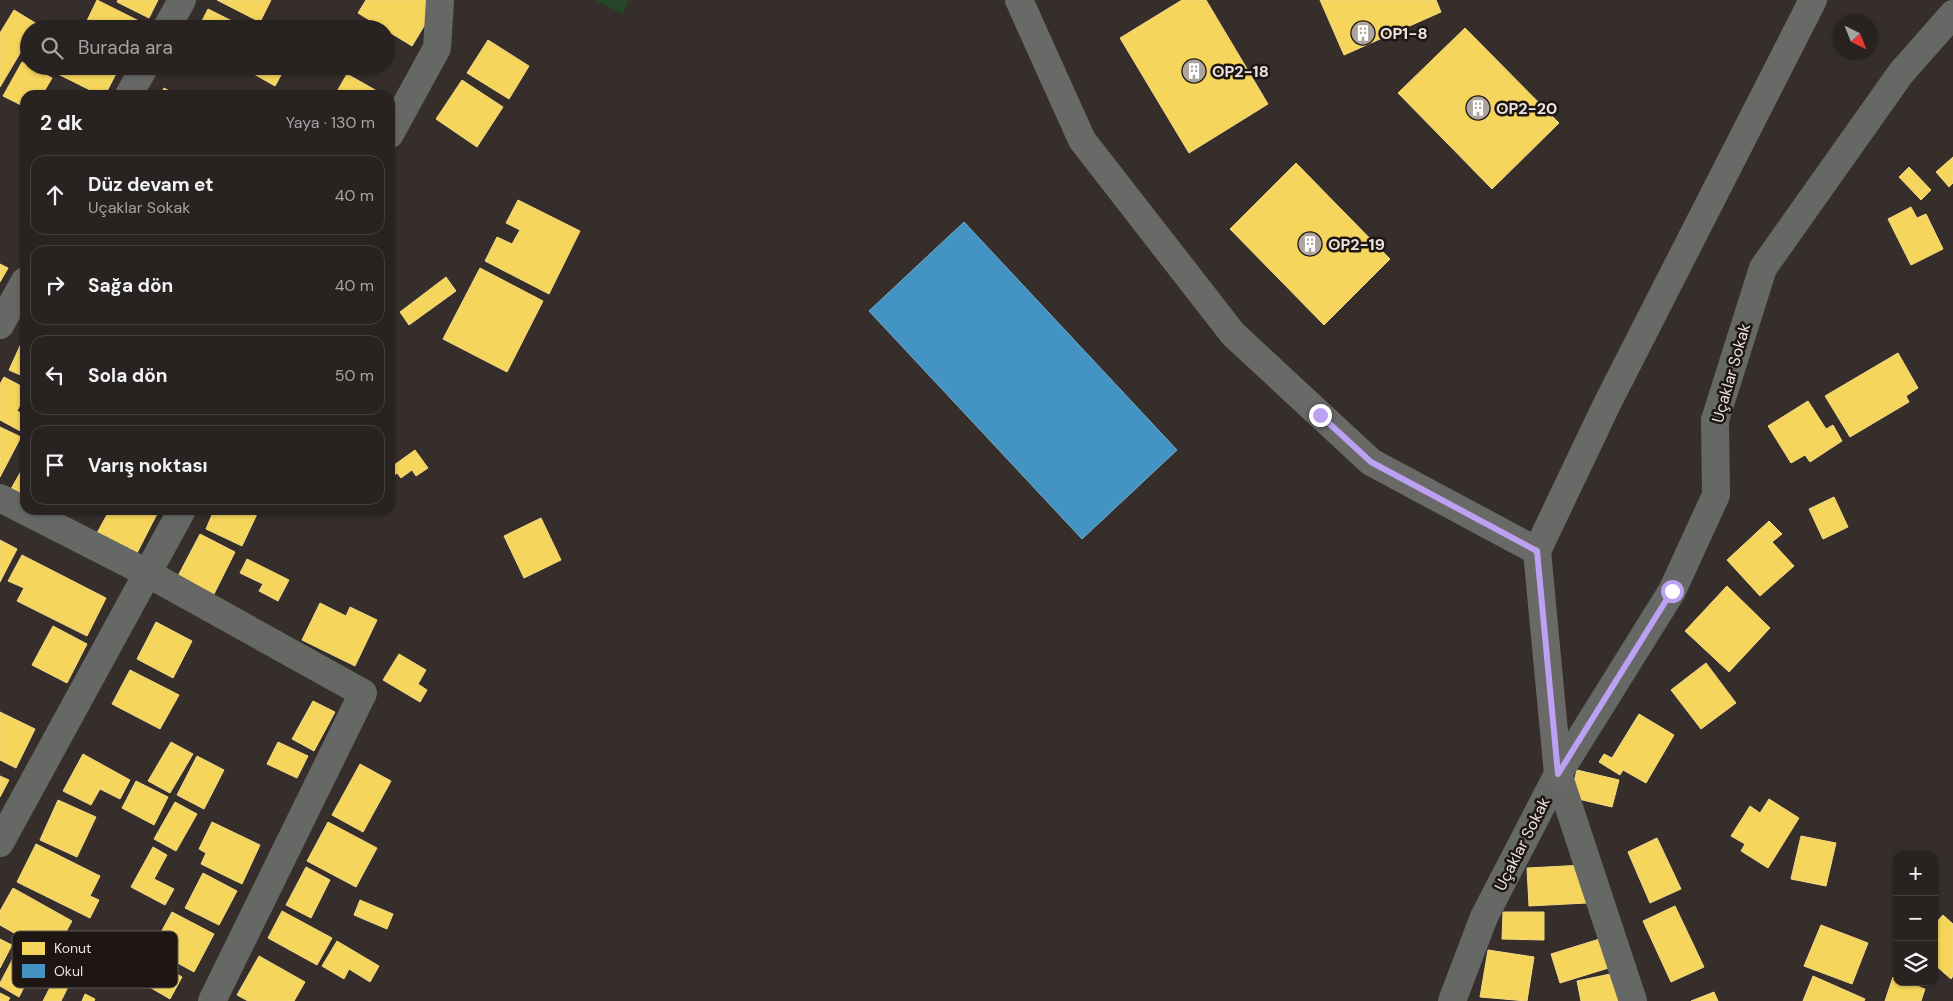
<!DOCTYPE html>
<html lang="tr">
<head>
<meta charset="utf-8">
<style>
  :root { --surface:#282220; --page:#342f2d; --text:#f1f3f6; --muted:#a5a4a5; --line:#443f3e }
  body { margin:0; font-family:"DM Sans",sans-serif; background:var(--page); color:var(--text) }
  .controls { position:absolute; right:15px; bottom:15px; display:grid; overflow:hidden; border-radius:10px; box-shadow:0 1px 4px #0004 }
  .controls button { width:45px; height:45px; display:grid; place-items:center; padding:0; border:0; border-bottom:1px solid var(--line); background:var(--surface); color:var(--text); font:25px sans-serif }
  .compass { position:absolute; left:1833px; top:15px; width:45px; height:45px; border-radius:50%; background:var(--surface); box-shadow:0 1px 4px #0004; rotate:137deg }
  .stop { position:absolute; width:15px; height:15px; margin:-11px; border:4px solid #bca0f2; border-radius:50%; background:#fff }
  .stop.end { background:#bca0f2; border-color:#fff; box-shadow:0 1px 5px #0008 }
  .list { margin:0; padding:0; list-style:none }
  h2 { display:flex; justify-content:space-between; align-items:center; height:65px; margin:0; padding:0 20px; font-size:21px }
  h2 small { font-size:16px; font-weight:400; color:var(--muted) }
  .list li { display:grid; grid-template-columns:32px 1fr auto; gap:15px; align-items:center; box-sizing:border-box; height:80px; margin:0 10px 10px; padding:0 10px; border:1px solid var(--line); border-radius:15px }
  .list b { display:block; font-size:19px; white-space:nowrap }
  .list p { margin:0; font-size:16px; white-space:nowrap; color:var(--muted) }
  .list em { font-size:16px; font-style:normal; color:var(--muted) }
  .icon { flex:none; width:28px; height:28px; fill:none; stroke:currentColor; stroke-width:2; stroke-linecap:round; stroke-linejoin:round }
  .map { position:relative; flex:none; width:1953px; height:1001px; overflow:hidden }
  .search { position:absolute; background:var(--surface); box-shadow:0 1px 4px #0004; left:20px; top:20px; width:375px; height:55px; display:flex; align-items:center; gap:12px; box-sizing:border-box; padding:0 18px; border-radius:28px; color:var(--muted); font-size:19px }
  .panel { position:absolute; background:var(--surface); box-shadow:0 1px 4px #0004; left:20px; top:90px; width:375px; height:425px; border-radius:15px }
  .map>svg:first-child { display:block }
  .green { fill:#264427 }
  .homes { fill:#f6d55c; stroke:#f3d983 }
  .schools { fill:#4393c3; stroke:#76abcb }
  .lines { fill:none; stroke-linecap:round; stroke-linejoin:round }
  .street { stroke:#666866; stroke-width:28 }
  .secondary { stroke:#696a68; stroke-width:28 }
  .route { stroke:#bca0f2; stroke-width:6 }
  .labels { text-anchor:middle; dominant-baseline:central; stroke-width:5; stroke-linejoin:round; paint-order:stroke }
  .poi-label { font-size:16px; font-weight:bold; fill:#ede3dd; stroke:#1e1613; text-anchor:start }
  .street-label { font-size:16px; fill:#ede3dd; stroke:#1e1613 }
  .key { fill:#1e1613; stroke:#5c5450; stroke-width:1 }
  .key-label { font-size:14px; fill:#ede3dd }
</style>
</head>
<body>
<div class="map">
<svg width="1953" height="1001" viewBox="0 0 1953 1001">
  <rect width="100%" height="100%" fill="#362e2a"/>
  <polygon class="green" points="594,0 629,0 623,14"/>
  <g class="homes">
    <polygon points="97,0 143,23 140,29 83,29"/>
    <polygon points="118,0 158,0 149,18 117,2"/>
    <polygon points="217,0 271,0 260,22"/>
    <polygon points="366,0 432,0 438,3 412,46 358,13"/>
    <polygon points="1182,0 1206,0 1268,104 1189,153 1120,38"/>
    <polygon points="1320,0 1436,0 1441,12 1344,55"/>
    <polygon points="208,9 248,29 198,29"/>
    <polygon points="14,10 37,24 34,29 29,29 29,38 0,87 0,33"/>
    <polygon points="1465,28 1559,123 1492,189 1398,93"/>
    <polygon points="488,40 529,66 509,99 467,73"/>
    <polygon points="22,62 52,78 42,95 25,95 25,107 3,96"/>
    <polygon points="62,66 120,66 105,95 100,95 58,74"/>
    <polygon points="249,66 286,66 275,86 247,70"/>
    <polygon points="347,74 384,95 335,95"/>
    <polygon points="462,80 503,107 477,147 436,119"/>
    <polygon points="164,88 177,95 160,95"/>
    <polygon points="1953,157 1953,183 1949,187 1936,172"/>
    <polygon points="1296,163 1390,259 1324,325 1230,229"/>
    <polygon points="1909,167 1931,190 1921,200 1899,177"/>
    <polygon points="518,200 580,231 549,294 485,261 497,237 512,244 520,230 506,223"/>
    <polygon points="1911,207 1917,218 1926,214 1943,249 1911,265 1888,219"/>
    <polygon points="0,264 8,268 0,282"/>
    <polygon points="480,268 543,301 507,372 443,339"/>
    <polygon points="446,277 456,291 409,325 400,312"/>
    <polygon points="25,335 25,377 9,370"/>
    <polygon points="1898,353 1918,388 1906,396 1909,402 1850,437 1825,396"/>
    <polygon points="4,377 25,388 25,395 17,411 25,415 24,433 0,420 0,384"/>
    <polygon points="1808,401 1826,429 1833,425 1842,441 1810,462 1805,455 1791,463 1768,426"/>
    <polygon points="0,427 21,437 0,477"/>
    <polygon points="415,450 428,468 416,476 412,470 401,478 397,473 390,478 390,468"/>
    <polygon points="25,464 25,497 11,489"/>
    <polygon points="1834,497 1848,527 1823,539 1809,509"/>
    <polygon points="120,510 158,512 137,553 97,533 109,511 117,515"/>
    <polygon points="214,510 247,510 257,514 242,546 206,529"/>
    <polygon points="541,518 561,560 524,578 504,536"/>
    <polygon points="1769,521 1782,534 1772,542 1794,566 1760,596 1727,560"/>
    <polygon points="200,534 235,552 214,594 178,576"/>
    <polygon points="0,540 17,549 0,582"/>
    <polygon points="22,555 106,598 87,636 17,601 24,588 8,581"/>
    <polygon points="247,559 289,580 278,601 259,591 263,584 240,573"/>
    <polygon points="1727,586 1770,628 1729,672 1685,631"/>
    <polygon points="320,603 346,616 350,607 377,620 355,666 302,640"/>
    <polygon points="156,622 192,641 173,678 137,659"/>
    <polygon points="53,626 87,644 67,683 32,665"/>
    <polygon points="399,654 426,670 418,684 427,690 420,702 383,680"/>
    <polygon points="1706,663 1736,703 1701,729 1671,690"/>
    <polygon points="130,670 179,695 160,729 112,704"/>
    <polygon points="313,701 335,712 314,751 292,739"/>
    <polygon points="0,712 35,729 16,768 0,760"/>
    <polygon points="1639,714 1674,735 1646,783 1623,770 1620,775 1599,762 1604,754 1612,758"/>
    <polygon points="171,742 193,754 170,793 148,781"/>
    <polygon points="278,742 308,756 297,778 267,764"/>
    <polygon points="83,754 130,780 120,799 100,789 91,805 63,791"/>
    <polygon points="197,756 224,770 204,809 177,795"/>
    <polygon points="360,764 391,781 363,832 332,815"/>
    <polygon points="1577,770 1619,780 1612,807 1570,797"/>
    <polygon points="0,776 9,780 0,797"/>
    <polygon points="136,781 168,797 154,825 122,808"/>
    <polygon points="1769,799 1799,818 1768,868 1741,851 1745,844 1731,836 1750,806 1760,813"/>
    <polygon points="58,800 96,817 77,857 40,840"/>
    <polygon points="175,802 197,814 176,851 154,839"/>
    <polygon points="212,822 260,845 242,884 201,864 206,853 199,849"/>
    <polygon points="328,822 377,848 356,887 307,861"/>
    <polygon points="1801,836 1836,843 1826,886 1791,879"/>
    <polygon points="1657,838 1681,889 1650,903 1628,852"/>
    <polygon points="36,844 100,876 90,896 99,900 90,918 17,882"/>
    <polygon points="153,847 167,855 154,879 174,889 165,905 131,887"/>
    <polygon points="1585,865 1587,903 1529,906 1527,868"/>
    <polygon points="306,867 330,880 311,918 286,905"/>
    <polygon points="203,873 237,891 219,925 185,908"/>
    <polygon points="13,888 72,921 53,955 0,925 0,911"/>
    <polygon points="360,900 393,914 387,929 354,915"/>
    <polygon points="1675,906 1704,967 1671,982 1643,921"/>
    <polygon points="282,911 332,938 317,965 268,938"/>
    <polygon points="172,912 214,934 194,972 152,949"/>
    <polygon points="1503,912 1544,912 1544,940 1502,939"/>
    <polygon points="1943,915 1953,924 1953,976 1951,979 1934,964 1934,925"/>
    <polygon points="1821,925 1868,943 1852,984 1804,966"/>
    <polygon points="1606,937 1615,966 1560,983 1551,954"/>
    <polygon points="0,939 12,945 0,968"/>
    <polygon points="337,941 379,966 370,982 349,969 344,979 322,966"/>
    <polygon points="19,947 51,963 46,973 26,963 18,979 26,983 19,997 0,986 0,983"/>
    <polygon points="134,949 182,977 170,999 122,971"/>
    <polygon points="1488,950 1534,957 1527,1001 1480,997"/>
    <polygon points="259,956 305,982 294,1001 248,1001 237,995"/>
    <polygon points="59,970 73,977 61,1001 43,1001"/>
    <polygon points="1615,973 1621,1001 1581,1001 1577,981"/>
    <polygon points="1813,976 1865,999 1864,1001 1803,1001"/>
    <polygon points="1893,977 1897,979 1897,982 1906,982 1925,989 1921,1001 1885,1001"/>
    <polygon points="1714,992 1718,1001 1691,1001"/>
    <polygon points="0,993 10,998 8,1001 0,1001"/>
    <polygon points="85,994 95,999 94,1001 82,1001"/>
  </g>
  <polygon class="schools" points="964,222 1177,450 1082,539 869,311"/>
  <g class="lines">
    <g class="street">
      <polyline points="166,29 182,0"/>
      <polyline points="129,95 145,66"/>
      <polyline points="390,134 437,48 440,0"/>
      <polyline points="0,325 25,281"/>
      <polyline points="0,498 147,573 363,693 212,1001"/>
      <polyline points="1558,774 1633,1001"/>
      <polyline points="0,843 182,510"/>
      <polyline points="1452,1001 1484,917 1558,774 1672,591 1716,495 1715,420 1763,268 1901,73 1953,14"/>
    </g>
    <g class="secondary">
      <polyline points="1019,0 1082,140 1233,334 1371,462 1537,551"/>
      <polyline points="1558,774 1537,551 1607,404 1813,0"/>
    </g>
  </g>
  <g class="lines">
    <polyline class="route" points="1320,415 1371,462 1537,551 1558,774 1672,591"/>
  </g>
  <defs>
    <symbol id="building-disc" viewBox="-11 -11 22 22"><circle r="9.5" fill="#ada49e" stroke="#1e1613"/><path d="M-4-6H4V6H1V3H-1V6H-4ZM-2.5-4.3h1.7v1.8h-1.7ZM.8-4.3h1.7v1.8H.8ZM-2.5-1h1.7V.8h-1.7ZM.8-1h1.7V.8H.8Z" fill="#fff"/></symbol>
  </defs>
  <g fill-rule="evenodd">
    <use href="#building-disc" x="1349" y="19" width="28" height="28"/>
    <use href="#building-disc" x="1180" y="57" width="28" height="28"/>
    <use href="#building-disc" x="1464" y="94" width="28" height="28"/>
    <use href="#building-disc" x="1296" y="230" width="28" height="28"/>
  </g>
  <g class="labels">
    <g class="poi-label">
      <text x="1380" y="33">OP1-8</text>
      <text x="1212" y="71">OP2-18</text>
      <text x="1496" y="108">OP2-20</text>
      <text x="1328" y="244">OP2-19</text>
    </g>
    <g class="street-label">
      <text transform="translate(1731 373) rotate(-74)">Uçaklar Sokak</text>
      <text transform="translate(1522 844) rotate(-63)">Uçaklar Sokak</text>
    </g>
  </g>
  <rect x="12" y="931" width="166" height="57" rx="8" class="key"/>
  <rect x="22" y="942" width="23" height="13" fill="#f6d55c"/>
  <rect x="22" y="964" width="23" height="14" fill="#4393c3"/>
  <g class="key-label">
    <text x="54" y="953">Konut</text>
    <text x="54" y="976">Okul</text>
  </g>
</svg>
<div class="controls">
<button>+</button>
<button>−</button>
<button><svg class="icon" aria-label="layers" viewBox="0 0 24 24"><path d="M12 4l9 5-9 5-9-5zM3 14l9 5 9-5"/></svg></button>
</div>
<svg class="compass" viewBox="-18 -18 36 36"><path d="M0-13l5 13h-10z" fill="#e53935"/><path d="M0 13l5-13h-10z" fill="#a5a4a5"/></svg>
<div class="stop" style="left:1672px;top:591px"></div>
<div class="stop end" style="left:1320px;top:415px"></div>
<div class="search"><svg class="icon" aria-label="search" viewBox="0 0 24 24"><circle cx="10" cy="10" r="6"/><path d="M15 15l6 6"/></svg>Burada ara</div>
<section class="panel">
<h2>2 dk<small>Yaya · 130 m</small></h2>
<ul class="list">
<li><svg class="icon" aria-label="ahead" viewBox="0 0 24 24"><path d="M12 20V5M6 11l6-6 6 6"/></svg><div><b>Düz devam et</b><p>Uçaklar Sokak</p></div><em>40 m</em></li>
<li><svg class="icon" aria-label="right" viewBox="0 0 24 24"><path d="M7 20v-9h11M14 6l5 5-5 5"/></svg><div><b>Sağa dön</b></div><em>40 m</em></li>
<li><svg class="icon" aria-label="left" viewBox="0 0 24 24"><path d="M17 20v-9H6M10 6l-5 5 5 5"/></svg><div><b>Sola dön</b></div><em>50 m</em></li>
<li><svg class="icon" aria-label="arrive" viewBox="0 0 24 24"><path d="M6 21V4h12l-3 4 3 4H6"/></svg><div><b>Varış noktası</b></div></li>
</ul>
</section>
</div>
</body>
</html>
